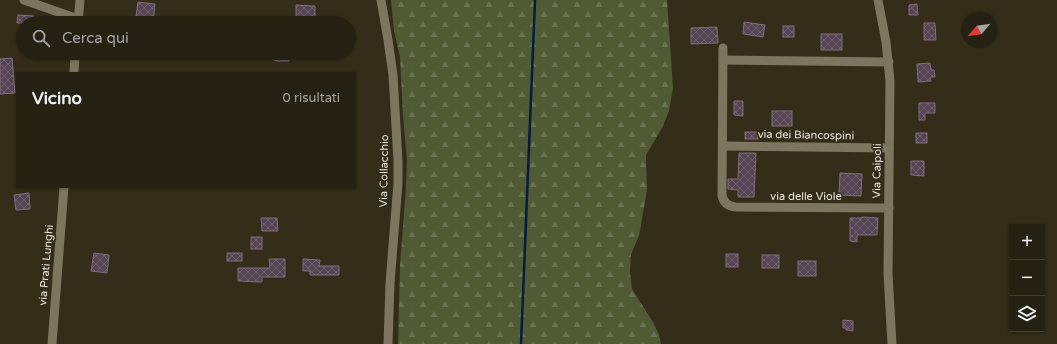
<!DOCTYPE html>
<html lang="it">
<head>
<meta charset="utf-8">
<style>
  :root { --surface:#262213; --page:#322f21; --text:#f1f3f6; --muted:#a4a4a0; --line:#423f33 }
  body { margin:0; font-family:"Varela Round",sans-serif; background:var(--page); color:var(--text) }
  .controls { position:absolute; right:12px; bottom:12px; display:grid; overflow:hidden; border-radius:0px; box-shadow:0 1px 3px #0004 }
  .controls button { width:36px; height:36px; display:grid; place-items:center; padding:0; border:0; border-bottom:1px solid var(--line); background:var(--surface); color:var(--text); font:20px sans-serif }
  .compass { position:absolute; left:961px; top:12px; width:36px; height:36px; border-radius:50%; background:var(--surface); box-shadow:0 1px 3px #0004; rotate:241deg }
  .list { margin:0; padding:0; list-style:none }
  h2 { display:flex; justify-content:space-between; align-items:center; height:52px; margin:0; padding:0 16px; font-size:17px }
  h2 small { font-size:13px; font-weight:400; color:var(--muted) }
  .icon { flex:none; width:22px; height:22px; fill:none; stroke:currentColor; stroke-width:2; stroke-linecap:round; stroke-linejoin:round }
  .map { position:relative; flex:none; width:1057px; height:344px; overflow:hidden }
  .search { position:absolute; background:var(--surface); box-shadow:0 1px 3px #0004; left:16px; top:16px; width:340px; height:44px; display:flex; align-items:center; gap:10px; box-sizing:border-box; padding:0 14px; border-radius:22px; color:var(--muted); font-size:15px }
  .panel { position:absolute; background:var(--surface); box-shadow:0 1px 3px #0004; left:16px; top:72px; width:340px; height:116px; border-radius:0px }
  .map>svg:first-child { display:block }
  .forest { fill:url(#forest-firs) }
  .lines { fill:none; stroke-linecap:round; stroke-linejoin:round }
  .stream { stroke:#051c3d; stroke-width:2.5 }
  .building { fill:url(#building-cross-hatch); stroke:#806d7e }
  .minor { stroke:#7c755f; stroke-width:9 }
  .labels { text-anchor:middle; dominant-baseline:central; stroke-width:3.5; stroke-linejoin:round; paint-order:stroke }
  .street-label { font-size:11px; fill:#eae6da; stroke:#332d19 }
</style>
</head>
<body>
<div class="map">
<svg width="1057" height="344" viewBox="0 0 1057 344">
  <defs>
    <pattern id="forest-firs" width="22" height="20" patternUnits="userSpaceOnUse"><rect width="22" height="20" fill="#505a34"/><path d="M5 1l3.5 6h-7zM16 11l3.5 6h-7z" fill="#697251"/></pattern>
    <pattern id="building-cross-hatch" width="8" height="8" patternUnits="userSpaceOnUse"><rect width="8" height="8" fill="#554554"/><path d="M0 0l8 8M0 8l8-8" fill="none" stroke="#6e606c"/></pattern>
  </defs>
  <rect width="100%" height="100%" fill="#332d19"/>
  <polygon class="forest" points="391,0 667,0 673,88 669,111 662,128 646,155 647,190 639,236 631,254 630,272 632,289 653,322 659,335 661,344 398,344 400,265 406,187 407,160 403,116 400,57 394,31"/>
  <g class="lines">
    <polyline class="stream" points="521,344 535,0"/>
  </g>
  <g class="building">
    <polygon points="138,2 155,4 153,22 144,20 144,17 136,16"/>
    <polygon points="917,4 918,15 909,15 909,5"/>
    <polygon points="296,5 315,6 315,21 296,20"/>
    <polygon points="18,15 34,16 34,23 17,23"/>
    <polygon points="744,22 765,25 763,37 743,34"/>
    <polygon points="924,23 935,23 936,40 924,40"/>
    <rect x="783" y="26" width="11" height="11"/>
    <polygon points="717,27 718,43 691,44 691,28"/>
    <rect x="821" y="34" width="21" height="16"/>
    <polygon points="273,53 288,53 289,61 276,61 275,60 273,60"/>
    <polygon points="12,58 15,93 0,94 0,59"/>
    <polygon points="930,63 931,70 934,70 935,77 930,77 931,81 918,82 917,64"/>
    <polygon points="734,101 743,101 743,116 734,115"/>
    <polygon points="919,103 935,103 935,113 925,113 925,120 919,120"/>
    <rect x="772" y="111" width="20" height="15"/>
    <rect x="745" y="132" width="13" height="7"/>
    <rect x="916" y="133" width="11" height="10"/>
    <polygon points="739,153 756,153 754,197 738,197 738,190 728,189 728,179 738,179"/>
    <polygon points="911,161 924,161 924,176 911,175"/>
    <polygon points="840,173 862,174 861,196 839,195"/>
    <polygon points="29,193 30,209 16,210 14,195"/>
    <polygon points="862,217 878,218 877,235 857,235 857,242 850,241 850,218 862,218"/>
    <polygon points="261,218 277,218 278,231 262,231"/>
    <rect x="251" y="237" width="11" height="12"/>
    <polygon points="94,253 109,255 107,273 91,271"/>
    <rect x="227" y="253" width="15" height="8"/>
    <rect x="726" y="254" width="12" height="13"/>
    <rect x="762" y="255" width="17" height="13"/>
    <polygon points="269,259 285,259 285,277 262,277 262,282 238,281 238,268 270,268"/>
    <polygon points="303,259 320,260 319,266 339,266 339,275 310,275 310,271 303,271"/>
    <rect x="798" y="261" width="18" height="15"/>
    <polygon points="843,320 853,321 853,331 846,330 846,328 843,328"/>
  </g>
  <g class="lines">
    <g class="minor">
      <polyline points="24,0 78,19"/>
      <polyline points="381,0 388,40 393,75 398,161 398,183 390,283 388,344"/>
      <polyline points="878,0 886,42 890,81 888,274 892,344"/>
      <polyline points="78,23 80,0"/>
      <path d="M723,48L722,195C723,202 728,206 735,207L889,208"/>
      <polyline points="723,60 889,62"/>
      <polyline points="74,73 75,53"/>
      <polyline points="723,146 889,148"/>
      <polyline points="52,344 64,187"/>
    </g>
  </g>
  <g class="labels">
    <g class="street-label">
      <text transform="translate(806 135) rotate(1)">via dei Biancospini</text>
      <text transform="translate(384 171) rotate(-89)">Via Collacchio</text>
      <text transform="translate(877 171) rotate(-89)">Via Caipoli</text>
      <text x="806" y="196">via delle Viole</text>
      <text transform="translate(46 265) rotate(-85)">via Prati Lunghi</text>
    </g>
  </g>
</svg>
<div class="controls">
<button>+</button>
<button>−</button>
<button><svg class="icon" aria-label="layers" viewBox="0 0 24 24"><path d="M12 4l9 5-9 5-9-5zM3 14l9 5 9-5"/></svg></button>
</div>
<svg class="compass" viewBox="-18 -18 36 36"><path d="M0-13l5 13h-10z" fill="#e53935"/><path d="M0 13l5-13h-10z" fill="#a4a4a0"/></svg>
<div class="search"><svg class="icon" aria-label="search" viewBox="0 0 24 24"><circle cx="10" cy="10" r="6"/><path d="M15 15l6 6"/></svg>Cerca qui</div>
<section class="panel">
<h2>Vicino<small>0 risultati</small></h2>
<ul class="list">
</ul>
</section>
</div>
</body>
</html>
